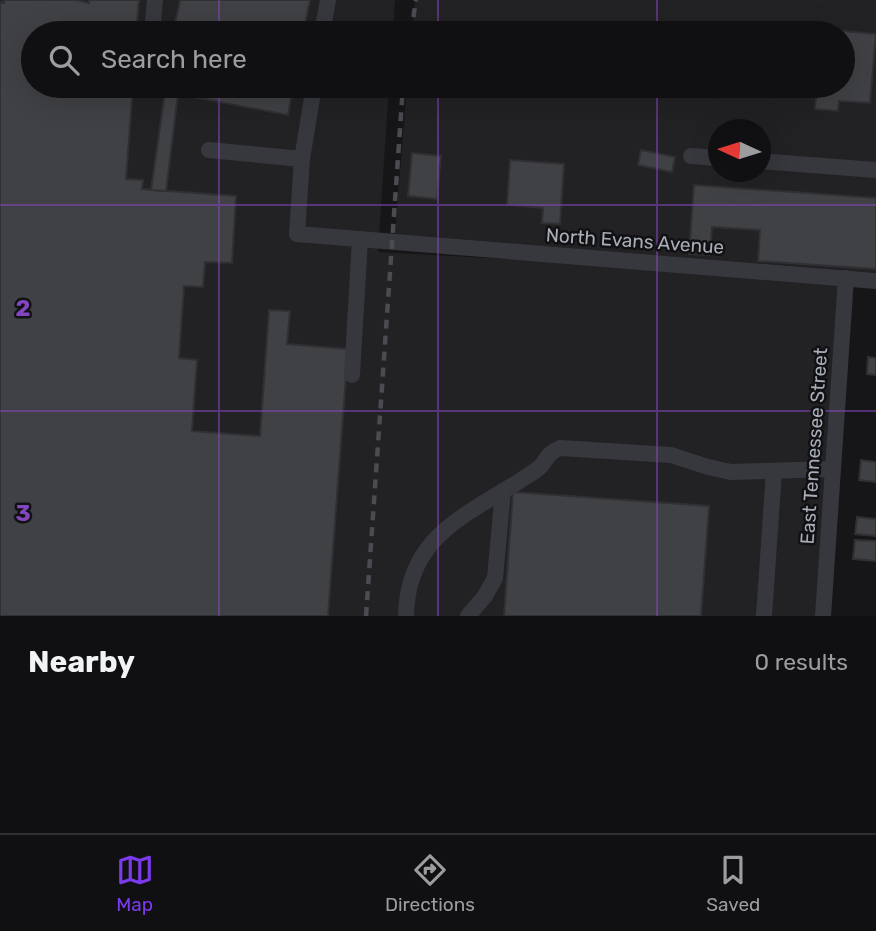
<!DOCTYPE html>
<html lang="en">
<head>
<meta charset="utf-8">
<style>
  :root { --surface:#101012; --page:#19191b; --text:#f1f3f6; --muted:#9c9d9f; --line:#303032; --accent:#7c3aed }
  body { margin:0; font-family:Rubik,sans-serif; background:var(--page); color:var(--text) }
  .compass { position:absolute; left:708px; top:119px; width:63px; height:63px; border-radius:50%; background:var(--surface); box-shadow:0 7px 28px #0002; rotate:274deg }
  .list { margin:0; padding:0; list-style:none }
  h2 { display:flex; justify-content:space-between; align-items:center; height:91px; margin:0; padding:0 28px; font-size:30px }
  h2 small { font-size:23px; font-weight:400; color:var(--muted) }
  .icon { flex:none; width:38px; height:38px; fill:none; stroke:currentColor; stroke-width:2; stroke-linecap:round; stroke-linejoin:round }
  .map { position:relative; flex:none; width:876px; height:616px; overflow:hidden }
  .search { position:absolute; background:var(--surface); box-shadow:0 7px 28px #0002; left:21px; right:21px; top:21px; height:77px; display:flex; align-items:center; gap:18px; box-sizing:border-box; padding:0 24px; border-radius:38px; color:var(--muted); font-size:26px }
  .sheet { height:217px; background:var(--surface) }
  nav { display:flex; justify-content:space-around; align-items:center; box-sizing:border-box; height:98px; border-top:2px solid var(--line); background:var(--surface); font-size:19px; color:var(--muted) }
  nav a { display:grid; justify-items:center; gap:4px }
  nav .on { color:var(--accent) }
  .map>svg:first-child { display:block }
  .built { fill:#222225; fill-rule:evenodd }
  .building { fill:#404145; stroke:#303034; stroke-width:2 }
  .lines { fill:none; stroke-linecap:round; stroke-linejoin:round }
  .minor { stroke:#37383d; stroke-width:16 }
  .rail { stroke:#4a4c52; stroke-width:4.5; stroke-dasharray:9 7; stroke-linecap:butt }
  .grid { fill:none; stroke:#8446be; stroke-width:2; stroke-opacity:0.55 }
  .labels { text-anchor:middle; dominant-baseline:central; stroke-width:5; stroke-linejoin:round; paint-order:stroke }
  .street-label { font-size:19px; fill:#a8adb8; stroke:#111113 }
  .grid-label { font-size:23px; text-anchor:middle; font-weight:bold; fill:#8446be; stroke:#111113; stroke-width:5; stroke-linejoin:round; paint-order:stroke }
</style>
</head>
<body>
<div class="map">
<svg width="876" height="616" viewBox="0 0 876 616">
  <rect width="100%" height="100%" fill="#161618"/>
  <g class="built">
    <polygon points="0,0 395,0 393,33 33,33 33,86 389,86 378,252 846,278 823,616 0,616"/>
    <path d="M415,0H876V273L395,234L407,86H843V33H412ZM718,130H760V172H718Z"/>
  </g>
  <g class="building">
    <polygon points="4,0 76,0 89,3 89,0 139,0 136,33 33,33 33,86 133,86 126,179 143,180 142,189 236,196 232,263 205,262 203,287 184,286 179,358 197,360 192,431 260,436 269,310 290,311 287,344 348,349 328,616 0,616 0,2 4,3"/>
    <polygon points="180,0 310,0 303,33 173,33"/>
    <polygon points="423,23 452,26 451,33 422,33"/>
    <polygon points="822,29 876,34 870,103 839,101 838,111 815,109 817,86 843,86 843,33 821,33"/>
    <polygon points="163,86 293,86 288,115 162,91"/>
    <polygon points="165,92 178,94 166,191 151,190"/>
    <polygon points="641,150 675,157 672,172 638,165"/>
    <polygon points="412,153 441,156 437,199 408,196"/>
    <polygon points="510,160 564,164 560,224 542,223 543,208 507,205"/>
    <polygon points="694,185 876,198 876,269 758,261 760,230 712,227 710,255 689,254"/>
    <polygon points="868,357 876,358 876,375 867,374"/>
    <polygon points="861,460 876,462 876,482 859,480"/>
    <polygon points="513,492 709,506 701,616 504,616"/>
    <polygon points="857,517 876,519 876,536 855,534"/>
    <polygon points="855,540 876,541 876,561 853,559"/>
  </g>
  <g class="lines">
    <g class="minor">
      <polyline points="152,33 155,0"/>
      <polyline points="322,33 328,0"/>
      <polyline points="209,150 302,159 314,86"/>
      <polyline points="691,156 718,158"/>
      <polyline points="302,159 297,234 876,281"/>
      <polyline points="760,161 876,170"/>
      <polyline points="352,375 360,239"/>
      <path d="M406,616C407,539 462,517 518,482C525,477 535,472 541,466C549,457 546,454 560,448L671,455L708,467L731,472L833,469"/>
      <polyline points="468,616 485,596 495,578 503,491"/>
      <polyline points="764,616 774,471"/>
      <polyline points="823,616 846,278"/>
    </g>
    <g class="rail">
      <polyline points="411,33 416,0"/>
      <polyline points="366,616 403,86"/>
    </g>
  </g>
  <path class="grid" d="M219,0V33M438,0V33M657,0V33M219,86V616M438,86V616M657,86V616M0,205H876M0,411H876"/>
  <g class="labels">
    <g class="street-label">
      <text transform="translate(635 241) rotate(4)">North Evans Avenue</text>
      <text transform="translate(814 446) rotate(-86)">East Tennessee Street</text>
    </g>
  </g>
  <g class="grid-label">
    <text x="23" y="316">2</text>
    <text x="23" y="521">3</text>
  </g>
</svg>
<svg class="compass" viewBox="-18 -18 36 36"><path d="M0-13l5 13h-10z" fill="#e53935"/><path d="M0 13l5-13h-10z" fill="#9c9d9f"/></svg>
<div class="search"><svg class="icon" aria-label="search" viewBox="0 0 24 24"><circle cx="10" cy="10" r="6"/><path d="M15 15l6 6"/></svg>Search here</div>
</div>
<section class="sheet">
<h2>Nearby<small>0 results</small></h2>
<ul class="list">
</ul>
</section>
<nav>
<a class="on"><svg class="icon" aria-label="map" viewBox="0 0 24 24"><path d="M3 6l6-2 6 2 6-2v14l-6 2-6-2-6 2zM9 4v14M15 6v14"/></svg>Map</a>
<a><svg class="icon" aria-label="directions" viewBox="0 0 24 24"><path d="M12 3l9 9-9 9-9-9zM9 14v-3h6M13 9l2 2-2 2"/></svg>Directions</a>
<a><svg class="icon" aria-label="saved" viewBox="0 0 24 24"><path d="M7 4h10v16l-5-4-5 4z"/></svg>Saved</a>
</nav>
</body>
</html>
